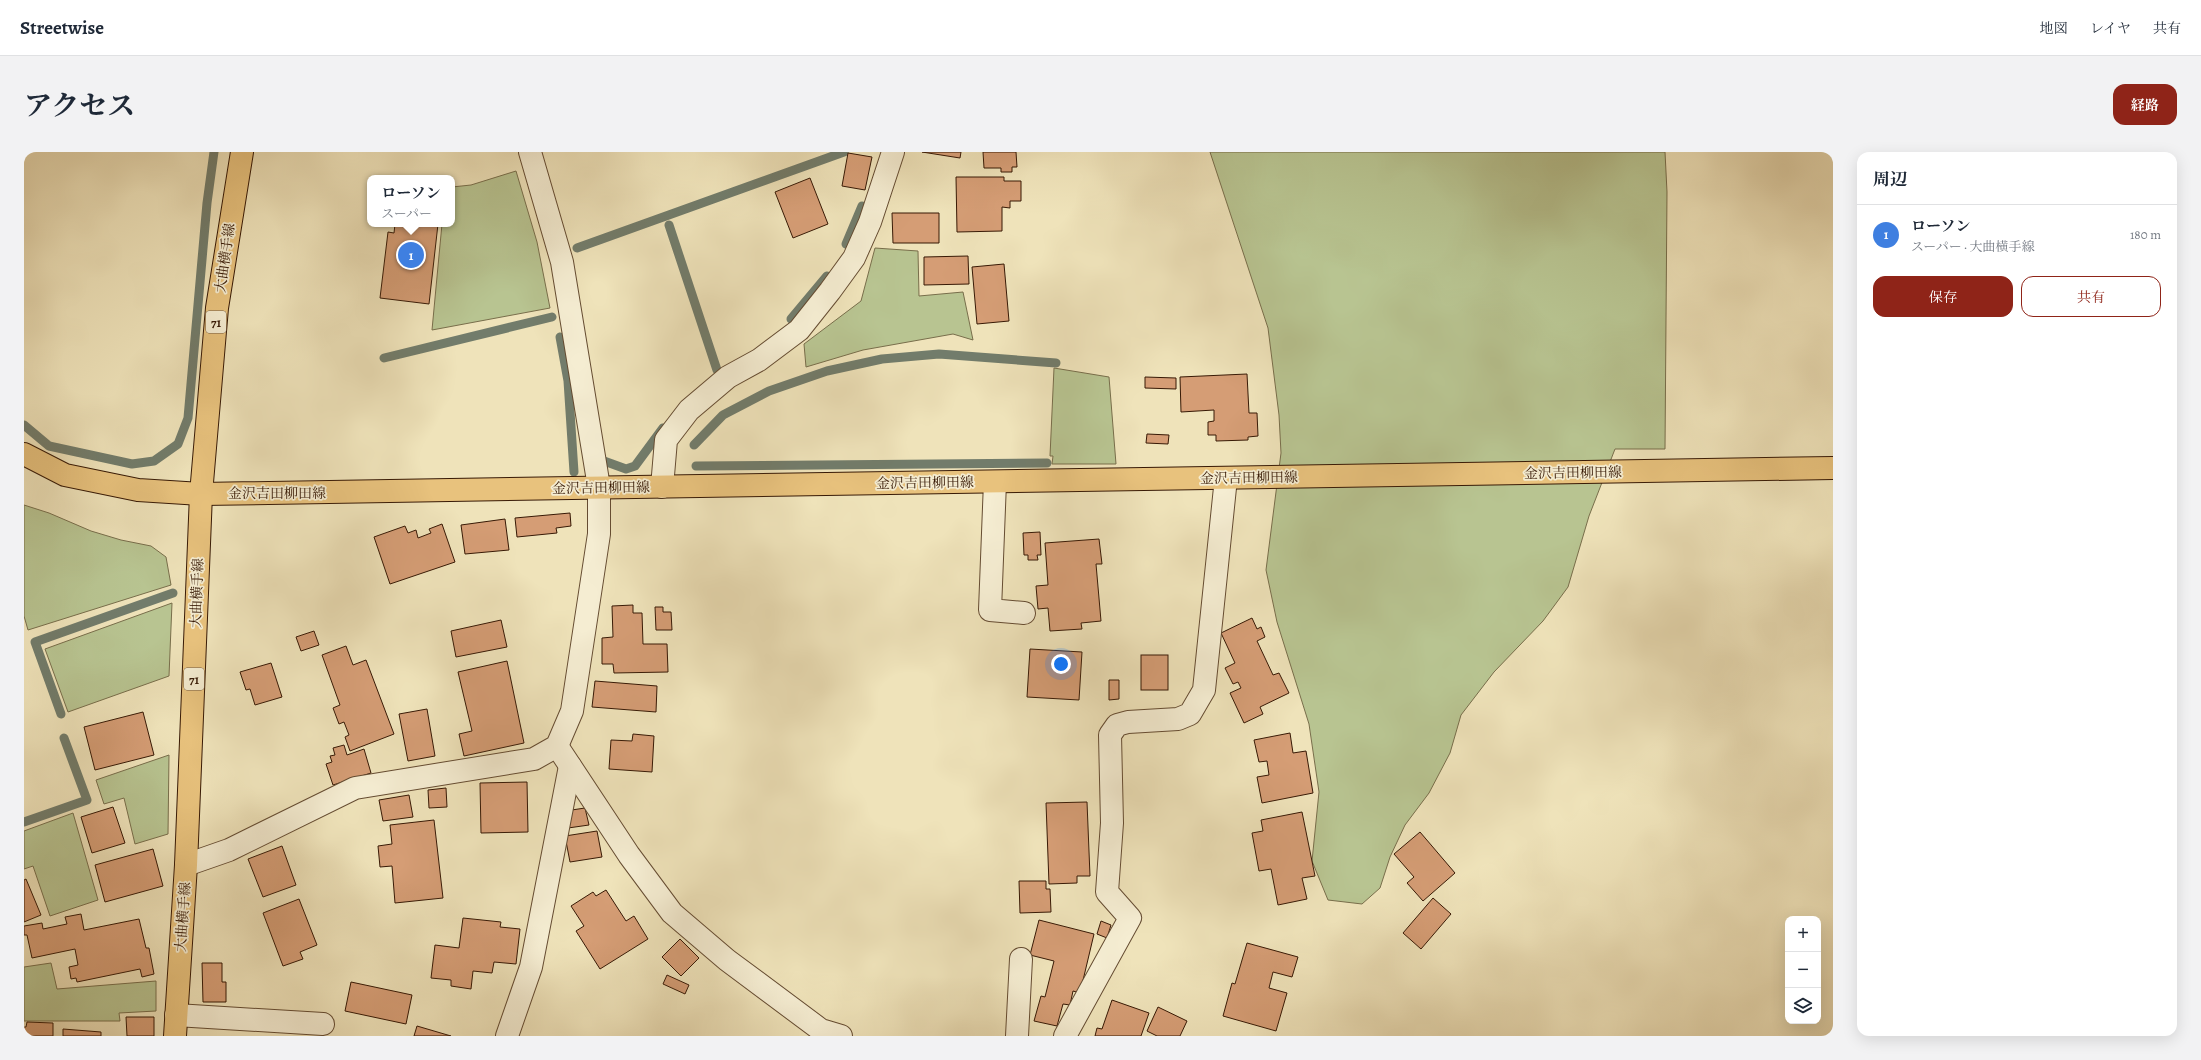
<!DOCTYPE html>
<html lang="ja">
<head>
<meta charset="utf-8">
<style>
  :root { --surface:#fff; --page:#f2f2f3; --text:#1f2937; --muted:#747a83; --line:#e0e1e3; --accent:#8f2418 }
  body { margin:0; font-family:Alegreya,"Noto Serif JP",serif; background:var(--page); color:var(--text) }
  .controls { position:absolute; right:12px; bottom:12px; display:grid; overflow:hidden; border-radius:8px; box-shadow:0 4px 16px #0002 }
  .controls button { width:36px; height:36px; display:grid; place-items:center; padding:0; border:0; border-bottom:1px solid var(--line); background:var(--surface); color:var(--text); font:20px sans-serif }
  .you { position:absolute; left:1037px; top:512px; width:14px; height:14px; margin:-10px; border:3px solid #fff; border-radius:50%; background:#1a73e8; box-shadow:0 0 0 6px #1a73e833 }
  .badge { display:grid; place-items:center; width:26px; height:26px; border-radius:50%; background:var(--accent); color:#fff; font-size:13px; font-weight:700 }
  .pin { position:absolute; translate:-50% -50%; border:2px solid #fff; box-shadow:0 1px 4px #0006 }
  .popup { position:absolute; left:343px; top:23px; width:88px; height:52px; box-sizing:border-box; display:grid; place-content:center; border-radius:8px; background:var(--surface); filter:drop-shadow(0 1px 3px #0005); font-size:13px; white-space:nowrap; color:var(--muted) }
  .popup b { font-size:15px; color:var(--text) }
  .popup::after { content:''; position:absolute; left:50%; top:100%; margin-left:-8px; border:8px solid transparent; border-top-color:var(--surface) }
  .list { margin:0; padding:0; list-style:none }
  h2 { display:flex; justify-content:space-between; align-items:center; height:52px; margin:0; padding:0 16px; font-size:17px }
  h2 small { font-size:13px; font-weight:400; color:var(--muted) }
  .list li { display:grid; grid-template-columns:26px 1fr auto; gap:12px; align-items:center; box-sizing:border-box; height:60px; padding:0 16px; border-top:1px solid var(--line) }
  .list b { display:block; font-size:15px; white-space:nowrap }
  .list p { margin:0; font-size:13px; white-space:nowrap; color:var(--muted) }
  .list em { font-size:13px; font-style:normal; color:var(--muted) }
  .actions { display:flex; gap:8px; padding:12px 16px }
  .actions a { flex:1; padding:9px 0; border:1px solid var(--accent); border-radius:12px; text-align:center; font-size:14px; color:var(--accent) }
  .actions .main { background:var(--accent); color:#fff }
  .icon { flex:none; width:22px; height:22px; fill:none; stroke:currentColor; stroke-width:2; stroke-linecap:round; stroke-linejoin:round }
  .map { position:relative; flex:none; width:1809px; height:884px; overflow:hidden; border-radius:12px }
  header { display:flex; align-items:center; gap:24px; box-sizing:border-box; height:56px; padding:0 20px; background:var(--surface); border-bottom:1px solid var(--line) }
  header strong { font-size:19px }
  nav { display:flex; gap:22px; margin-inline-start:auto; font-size:14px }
  .intro { display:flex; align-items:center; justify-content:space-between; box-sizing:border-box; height:96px; padding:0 24px }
  h1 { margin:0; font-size:28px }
  .button { padding:10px 18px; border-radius:12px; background:var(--accent); color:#fff; font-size:14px; font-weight:700 }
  main { display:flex; gap:24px; padding:0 24px }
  aside { flex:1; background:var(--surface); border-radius:12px; box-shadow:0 4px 16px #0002 }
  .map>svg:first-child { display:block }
  .green { fill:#b8c491; stroke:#786e4b }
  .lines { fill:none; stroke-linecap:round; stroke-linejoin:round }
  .stream { stroke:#727c6b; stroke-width:9 }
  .building { fill:#d59d75; stroke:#371905 }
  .minor-casing { stroke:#654c32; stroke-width:24 }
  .major-casing { stroke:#371905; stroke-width:24 }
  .minor { stroke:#f5edd2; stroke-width:22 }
  .major { stroke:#e8c27d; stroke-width:22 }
  .labels { text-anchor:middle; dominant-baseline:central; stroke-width:3.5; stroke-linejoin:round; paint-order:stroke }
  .shield { fill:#f5edd2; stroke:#705942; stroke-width:1 }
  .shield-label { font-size:13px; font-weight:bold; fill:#371905 }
  .street-label { font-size:14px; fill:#371905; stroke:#f5edd2 }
</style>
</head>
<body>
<header>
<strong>Streetwise</strong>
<nav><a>地図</a><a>レイヤ</a><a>共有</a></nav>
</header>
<div class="intro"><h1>アクセス</h1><a class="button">経路</a></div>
<main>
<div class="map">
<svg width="1809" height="884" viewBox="0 0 1809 884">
  <rect width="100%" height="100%" fill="#efe3ba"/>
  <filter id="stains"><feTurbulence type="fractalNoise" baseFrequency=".005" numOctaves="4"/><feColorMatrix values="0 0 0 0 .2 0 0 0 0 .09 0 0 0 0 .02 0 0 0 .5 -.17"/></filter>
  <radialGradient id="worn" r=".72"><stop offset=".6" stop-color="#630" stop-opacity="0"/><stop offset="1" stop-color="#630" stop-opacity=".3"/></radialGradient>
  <g class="green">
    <polygon points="1186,0 1641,0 1643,40 1641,297 1591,297 1565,364 1544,435 1519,469 1470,520 1437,563 1426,601 1405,641 1381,673 1366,705 1356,736 1338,752 1304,748 1288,709 1295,640 1285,572 1253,470 1242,418 1257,301 1255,263 1244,176"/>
    <polygon points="492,19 513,90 526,156 408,178 418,72 428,72 428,35 447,33"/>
    <polygon points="851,96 894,99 895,144 939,140 949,188 929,182 839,198 782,215 780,192 837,149"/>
    <polygon points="1030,216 1085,225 1092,312 1028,312 1029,304 1026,304"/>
    <polygon points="0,353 25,361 67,379 97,388 127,394 142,405 147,433 4,478 0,464"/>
    <polygon points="148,451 145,524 44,560 21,497"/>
    <polygon points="145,603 144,682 111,692 100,646 80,652 72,628"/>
    <polygon points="49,661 74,748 26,764 9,714 0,717 0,679"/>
    <polygon points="27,811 33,837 132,829 132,859 95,861 96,869 0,869 0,815"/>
  </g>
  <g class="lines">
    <g class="stream">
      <polyline points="645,73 693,218"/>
      <polyline points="822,92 838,54"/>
      <polyline points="553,96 820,0"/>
      <polyline points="767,167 803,124"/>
      <polyline points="536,185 544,229 550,320"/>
      <polyline points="360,206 528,165"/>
      <polyline points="0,273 25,294 108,312 130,309 154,292 164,266 183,51 190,0"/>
      <polyline points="670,293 699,263 745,239 803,219 858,207 915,202 1032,211"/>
      <polyline points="580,309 602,317 611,314 639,276"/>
      <polyline points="672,314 1023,311"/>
      <polyline points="37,562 11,490 149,441"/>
      <polyline points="0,670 63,648 40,586"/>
    </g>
  </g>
  <g class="building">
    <polygon points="898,0 937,0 936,6"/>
    <polygon points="959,0 992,0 993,15 988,15 988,20 977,20 977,16 960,16"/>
    <polygon points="824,1 848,5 841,38 818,34"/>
    <polygon points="932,25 980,25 980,29 997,29 997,49 986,49 986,56 978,55 978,79 933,80"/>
    <polygon points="786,26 804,72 769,86 751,40"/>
    <polygon points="868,61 915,61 915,91 869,91"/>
    <polygon points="371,72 414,72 405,152 356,146 364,80 370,81"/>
    <polygon points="944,104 945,132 900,133 900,105"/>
    <polygon points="980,112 985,169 953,172 948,115"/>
    <polygon points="1223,222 1225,261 1233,261 1234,284 1224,285 1224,288 1192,289 1192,283 1184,283 1184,270 1190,269 1190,258 1157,260 1156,225"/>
    <polygon points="1121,225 1152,226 1152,237 1121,236"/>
    <polygon points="1123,282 1145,283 1144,292 1122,291"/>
    <polygon points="546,361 547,374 532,376 533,381 493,385 491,366"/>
    <polygon points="481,367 485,398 441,402 437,373"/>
    <polygon points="418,372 431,410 366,432 350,385 381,374 384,381 392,378 394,386 407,381 405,377"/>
    <polygon points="1016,380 1017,403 1013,403 1014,408 1004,408 1004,403 1000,403 999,381"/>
    <polygon points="1075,387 1078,412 1072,412 1077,469 1057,471 1058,477 1026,479 1024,456 1014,457 1012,434 1024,433 1021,391"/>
    <polygon points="609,453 609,461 618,461 619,492 643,492 644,520 590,521 589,512 578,512 578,486 589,485 588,454"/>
    <polygon points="631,455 639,455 639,460 647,460 648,478 632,478"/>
    <polygon points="1228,466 1233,477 1237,475 1241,485 1233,489 1249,523 1255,521 1265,541 1236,555 1239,562 1220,571 1206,541 1217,536 1214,530 1209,532 1201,516 1211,511 1197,481"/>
    <polygon points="477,468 483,495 432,505 427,479"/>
    <polygon points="290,479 295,493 277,499 272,485"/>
    <polygon points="322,494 329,513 342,508 370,582 326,599 321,585 325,583 320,570 315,572 309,556 316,553 298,503"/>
    <polygon points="1006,497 1058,500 1055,548 1003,545"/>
    <rect x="1117" y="503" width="27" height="35"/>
    <polygon points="483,509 500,591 440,604 435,582 448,579 434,520"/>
    <polygon points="247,511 258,545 231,553 226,537 222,538 216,520"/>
    <polygon points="1085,528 1095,528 1095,547 1085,548"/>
    <polygon points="571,529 633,534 632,560 568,555"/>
    <polygon points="403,557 411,604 384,609 375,562"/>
    <polygon points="119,560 130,603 71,618 60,575"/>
    <polygon points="1266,581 1269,601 1282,599 1289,641 1238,651 1233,625 1245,623 1243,609 1235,610 1230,588"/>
    <polygon points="609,582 630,584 628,620 585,617 587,588 608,589"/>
    <polygon points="320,593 323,603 340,597 347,621 309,633 302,612 308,610 306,604 311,603 309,596"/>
    <polygon points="503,630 504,680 457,681 456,631"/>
    <polygon points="422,636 423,655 405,656 404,638"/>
    <polygon points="385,643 389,665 359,669 355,648"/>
    <polygon points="1063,650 1066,724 1053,724 1053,731 1025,732 1022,651"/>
    <polygon points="89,655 101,691 68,701 57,665"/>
    <polygon points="561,656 565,673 544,676 541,659"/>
    <polygon points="1278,660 1291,724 1278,726 1283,747 1254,753 1247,717 1235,719 1228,681 1239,679 1237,668"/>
    <polygon points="410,668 419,746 371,751 368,714 356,715 354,694 368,692 366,673"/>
    <polygon points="573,679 578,705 546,710 541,684"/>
    <polygon points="1396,680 1431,721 1399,749 1383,731 1390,725 1370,702"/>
    <polygon points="258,694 272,733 239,745 224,707"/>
    <polygon points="129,697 139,734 81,750 71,713"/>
    <polygon points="2,727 17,763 0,770 0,728"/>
    <polygon points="995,729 1022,729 1022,737 1026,737 1027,760 996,761"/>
    <polygon points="582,738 602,769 610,764 624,787 576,817 552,779 560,774 547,754 569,740 572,744"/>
    <polygon points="1409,746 1427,762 1397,797 1379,781"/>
    <polygon points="275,747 293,793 276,800 279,807 259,814 239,761"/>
    <polygon points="57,762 60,778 115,767 122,796 125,796 130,822 118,825 116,817 53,830 52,826 47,827 45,815 54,813 51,797 8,806 3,783 0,783 0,774 18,771 19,777 43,772 41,765"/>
    <polygon points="439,766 477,770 476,775 496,777 492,812 470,810 468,821 449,819 447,837 427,834 427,828 407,826 411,793 435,796"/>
    <polygon points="1015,768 1070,782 1056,841 1049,839 1046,853 1039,852 1033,874 1010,869 1017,844 1021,845 1030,809 1006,803"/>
    <polygon points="1077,769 1087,773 1083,786 1073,782"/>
    <polygon points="656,787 675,806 657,824 638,805"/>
    <polygon points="1223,791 1274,805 1268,825 1249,820 1245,836 1263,841 1252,879 1199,864 1208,831 1211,832"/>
    <polygon points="178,811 198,811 198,830 202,830 202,850 179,850"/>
    <polygon points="643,823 665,833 661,842 639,832"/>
    <polygon points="327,830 388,843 382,872 321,859"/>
    <polygon points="1088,848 1125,861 1117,884 1071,884 1073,876 1078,877"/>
    <polygon points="1134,855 1163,869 1156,884 1133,884 1123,879"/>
    <polygon points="102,865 130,865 130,884 103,884"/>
    <polygon points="3,870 29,871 29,884 0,884 0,875 2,875"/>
    <polygon points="393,874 427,884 390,884"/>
    <polygon points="39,877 77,880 77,884 39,884"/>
  </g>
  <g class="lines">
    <defs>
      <g id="minor">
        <polyline points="971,330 966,458 1000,461"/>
        <polyline points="638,335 642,288 665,258 704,225 735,208 775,178 806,139 830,106 846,70 869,0"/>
        <polyline points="533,594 605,703 648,761 703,808 797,878 817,884"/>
        <polyline points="162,713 205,698 331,636 510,607 533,594 548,559 575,382 575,335 538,110 506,0"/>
        <polyline points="152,863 299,872"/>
        <polyline points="483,884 507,815 546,614"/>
        <polyline points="993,884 997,807"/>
        <polyline points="1041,884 1106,766 1083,740 1088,671 1086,583 1093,573 1104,570 1154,567 1166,562 1180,538 1202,326"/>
      </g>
      <g id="major">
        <polyline points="0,302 41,323 114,338 177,342 1809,316"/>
        <polyline points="151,884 162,713 177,342 193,156 218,0"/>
      </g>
    </defs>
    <use href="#minor" class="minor-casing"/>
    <use href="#major" class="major-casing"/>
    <use href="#minor" class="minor"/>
    <use href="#major" class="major"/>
  </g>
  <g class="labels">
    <g class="shield">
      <rect x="182" y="159" width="20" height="22" rx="3"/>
      <rect x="160" y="516" width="20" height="22" rx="3"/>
    </g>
    <g class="shield-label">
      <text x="192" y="170">71</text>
      <text x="170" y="527">71</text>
    </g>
    <g class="street-label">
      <text transform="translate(201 106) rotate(-82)">大曲横手線</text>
      <text transform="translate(1549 321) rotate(-1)">金沢吉田柳田線</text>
      <text transform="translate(1225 326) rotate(-1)">金沢吉田柳田線</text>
      <text transform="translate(901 331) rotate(-1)">金沢吉田柳田線</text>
      <text transform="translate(577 336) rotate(-1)">金沢吉田柳田線</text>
      <text x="253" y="341">金沢吉田柳田線</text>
      <text transform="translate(173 441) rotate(-88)">大曲横手線</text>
      <text transform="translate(159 765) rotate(-86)">大曲横手線</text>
    </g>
  </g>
  <rect width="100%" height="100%" filter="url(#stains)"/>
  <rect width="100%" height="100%" fill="url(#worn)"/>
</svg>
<div class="controls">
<button>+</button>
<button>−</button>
<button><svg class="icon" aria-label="layers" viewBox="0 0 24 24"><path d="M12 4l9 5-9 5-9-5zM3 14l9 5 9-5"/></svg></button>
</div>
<div class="you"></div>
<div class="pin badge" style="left:387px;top:103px;background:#3f7fe0">1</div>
<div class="popup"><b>ローソン</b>スーパー</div>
</div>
<aside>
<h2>周辺<small></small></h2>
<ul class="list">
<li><span class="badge" style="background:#3f7fe0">1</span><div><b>ローソン</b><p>スーパー · 大曲横手線</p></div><em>180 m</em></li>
</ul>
<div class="actions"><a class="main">保存</a><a>共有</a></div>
</aside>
</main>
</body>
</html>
